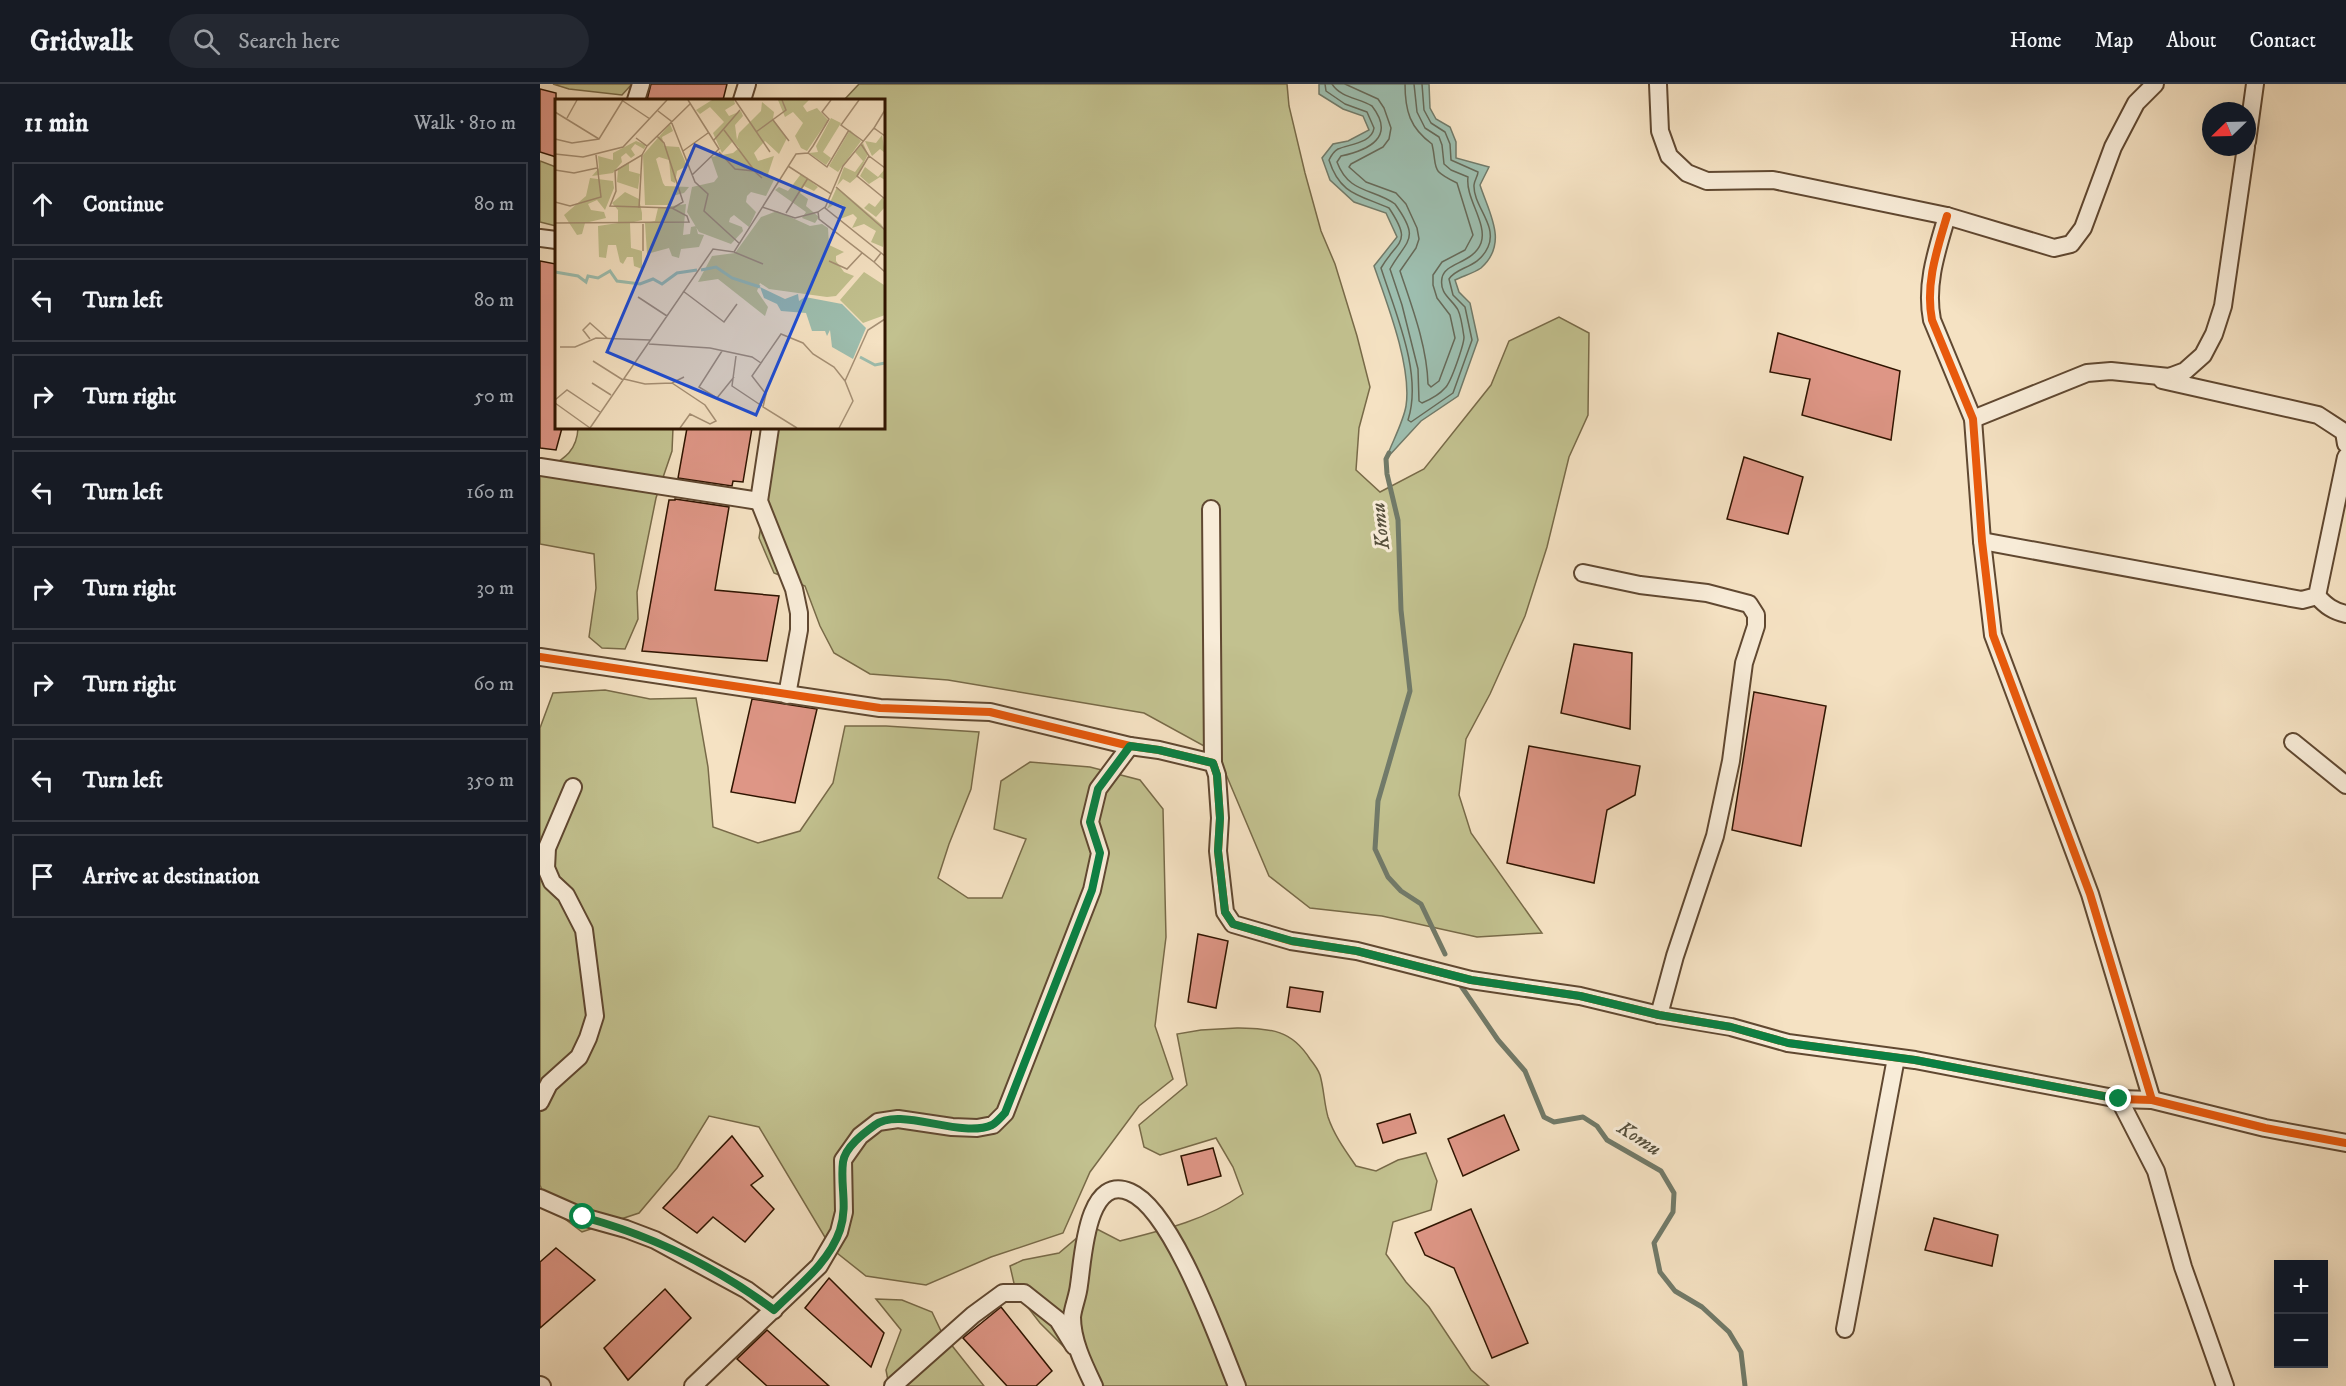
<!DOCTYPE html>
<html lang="en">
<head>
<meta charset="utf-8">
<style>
  :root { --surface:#171b24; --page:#242831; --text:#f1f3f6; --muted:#9ea1a6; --line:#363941 }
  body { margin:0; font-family:"IM FELL DW Pica",serif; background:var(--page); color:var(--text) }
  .controls { position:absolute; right:18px; bottom:18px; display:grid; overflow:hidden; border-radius:0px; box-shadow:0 6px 24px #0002 }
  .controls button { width:54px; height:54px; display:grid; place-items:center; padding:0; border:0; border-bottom:2px solid var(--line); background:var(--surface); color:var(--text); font:30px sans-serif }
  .compass { position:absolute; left:1662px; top:18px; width:54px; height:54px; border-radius:50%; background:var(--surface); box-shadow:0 6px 24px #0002; rotate:247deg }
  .stop { position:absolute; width:18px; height:18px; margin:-14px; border:4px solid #0b8043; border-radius:50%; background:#fff }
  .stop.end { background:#0b8043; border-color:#fff; box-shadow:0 2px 6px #0008 }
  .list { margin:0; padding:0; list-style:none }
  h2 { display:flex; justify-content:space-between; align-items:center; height:78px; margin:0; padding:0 24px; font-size:26px }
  h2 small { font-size:20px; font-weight:400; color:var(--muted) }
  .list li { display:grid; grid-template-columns:39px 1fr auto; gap:18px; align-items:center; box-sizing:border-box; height:84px; margin:0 12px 12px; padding:0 12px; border:2px solid var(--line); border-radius:0px }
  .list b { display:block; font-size:22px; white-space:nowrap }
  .list em { font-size:20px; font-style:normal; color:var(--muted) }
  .icon { flex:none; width:33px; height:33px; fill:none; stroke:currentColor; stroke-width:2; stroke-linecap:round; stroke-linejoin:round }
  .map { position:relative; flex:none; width:1806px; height:1302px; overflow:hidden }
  header { display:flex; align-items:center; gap:36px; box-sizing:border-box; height:84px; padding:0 30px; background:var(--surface); border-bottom:2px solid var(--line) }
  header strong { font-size:28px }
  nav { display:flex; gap:33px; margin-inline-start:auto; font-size:21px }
  .search { width:420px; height:54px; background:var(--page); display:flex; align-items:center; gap:15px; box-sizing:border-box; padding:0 21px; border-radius:33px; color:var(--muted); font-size:22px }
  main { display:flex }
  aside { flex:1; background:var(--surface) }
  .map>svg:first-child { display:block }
  .green { fill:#c2c18f; stroke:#786a48; stroke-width:1.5 }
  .water { fill:#9dbeaf; stroke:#717a69; stroke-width:1.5 }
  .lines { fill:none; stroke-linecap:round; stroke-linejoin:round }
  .shore { stroke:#666958; stroke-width:1.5 }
  .stream { stroke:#717a69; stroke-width:5 }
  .building { fill:#de9686; stroke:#2f1400; stroke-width:1.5 }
  .street-casing { stroke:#604831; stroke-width:20 }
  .street { stroke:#f8ecd8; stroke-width:16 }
  .cycleway-casing { stroke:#f8ecd8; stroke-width:11 }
  .cycleway { stroke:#e8590c; stroke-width:8 }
  .route { stroke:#0b8043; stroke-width:8 }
  .labels { text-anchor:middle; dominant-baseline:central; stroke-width:6; stroke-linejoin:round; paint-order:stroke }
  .water-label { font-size:20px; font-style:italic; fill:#56503d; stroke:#f8ecd8 }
  .inset-river { fill:none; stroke:#9dbeaf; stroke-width:3 }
  .inset-road { fill:none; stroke:#a69075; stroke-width:1.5 }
  .view { fill:#1d4ed8; fill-opacity:0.15; stroke:#1d4ed8; stroke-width:3 }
  .inset-edge { fill:none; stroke:#2f1400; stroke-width:3 }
</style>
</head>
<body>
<header>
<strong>Gridwalk</strong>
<div class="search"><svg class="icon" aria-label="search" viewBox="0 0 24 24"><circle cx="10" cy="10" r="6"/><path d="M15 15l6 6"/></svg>Search here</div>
<nav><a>Home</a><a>Map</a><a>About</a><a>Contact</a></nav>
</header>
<main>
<aside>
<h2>11 min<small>Walk · 810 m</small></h2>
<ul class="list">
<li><svg class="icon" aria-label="ahead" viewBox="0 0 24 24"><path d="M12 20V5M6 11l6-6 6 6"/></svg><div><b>Continue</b></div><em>80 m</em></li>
<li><svg class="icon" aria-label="left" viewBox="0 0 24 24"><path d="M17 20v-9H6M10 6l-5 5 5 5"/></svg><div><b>Turn left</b></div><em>80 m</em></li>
<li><svg class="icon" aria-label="right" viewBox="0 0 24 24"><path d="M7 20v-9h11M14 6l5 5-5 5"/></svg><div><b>Turn right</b></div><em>50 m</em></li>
<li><svg class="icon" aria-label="left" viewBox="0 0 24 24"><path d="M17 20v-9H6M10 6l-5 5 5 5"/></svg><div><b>Turn left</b></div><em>160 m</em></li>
<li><svg class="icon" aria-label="right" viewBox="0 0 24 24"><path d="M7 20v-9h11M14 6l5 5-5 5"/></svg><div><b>Turn right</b></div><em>30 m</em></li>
<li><svg class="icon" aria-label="right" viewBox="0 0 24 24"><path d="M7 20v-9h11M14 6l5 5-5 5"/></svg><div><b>Turn right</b></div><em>60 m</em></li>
<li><svg class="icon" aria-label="left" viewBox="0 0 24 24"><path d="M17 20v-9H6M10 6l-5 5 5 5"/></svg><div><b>Turn left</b></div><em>350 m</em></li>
<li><svg class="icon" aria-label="arrive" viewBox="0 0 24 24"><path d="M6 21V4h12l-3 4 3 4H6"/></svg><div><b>Arrive at destination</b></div></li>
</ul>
</aside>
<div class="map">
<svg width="1806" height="1302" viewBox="0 0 1806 1302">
  <rect width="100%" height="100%" fill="#f5e2c3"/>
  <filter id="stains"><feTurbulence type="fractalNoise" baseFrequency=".00333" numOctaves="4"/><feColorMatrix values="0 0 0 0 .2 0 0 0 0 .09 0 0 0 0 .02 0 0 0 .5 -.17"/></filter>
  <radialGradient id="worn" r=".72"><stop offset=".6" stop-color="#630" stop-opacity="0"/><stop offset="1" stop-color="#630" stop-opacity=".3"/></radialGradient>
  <g class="green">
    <polygon points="13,0 92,0 82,11 29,5"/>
    <polygon points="319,0 747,0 749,22 765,89 781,147 795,180 817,252 830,303 819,344 816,386 840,408 884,385 951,301 969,257 1019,233 1049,249 1048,331 1029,373 1007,463 985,532 950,610 926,655 919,711 931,749 1002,849 937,853 842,832 770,824 729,792 677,669 604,629 408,596 330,590 294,569 280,542 265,502 234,489 219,454 237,344 344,344 344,16 304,16"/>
    <polygon points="0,77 16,83 16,142 0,138"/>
    <path d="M38,344H133L132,367L116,414L97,508L98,535L85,565L62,564L49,553L56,504L54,470L0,460V385L4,387C23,375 37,368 38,344Z"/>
    <polygon points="65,606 110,615 156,614 168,683 173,743 218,759 260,747 293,699 305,642 346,642 439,648 431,705 409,760 398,794 428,814 462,814 486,755 454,745 461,697 490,678 550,683 600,696 623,725 626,853 615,942 633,995 599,1022 550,1088 523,1149 451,1173 386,1201 326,1192 292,1165 219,1043 169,1032 137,1084 99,1129 42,1148 8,1122 0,1101 0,644 13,609"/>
    <path d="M697,944C731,945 751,945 770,975C774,980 778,985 780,991C784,1005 784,1019 788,1033C794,1051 805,1066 816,1082L836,1087L858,1076L886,1069L897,1097L891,1126L853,1138L846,1170L866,1198L889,1223L931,1286L949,1302H557L537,1276L500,1239L476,1208L470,1182L483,1176L519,1169L551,1142L580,1157C624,1146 666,1136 703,1110L693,1083L676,1054L620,1071L604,1063L599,1041L647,1001L637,950L661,946Z"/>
    <polygon points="336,1215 362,1216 392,1228 402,1249 444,1302 349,1302 346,1286 361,1246"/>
  </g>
  <path class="water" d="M779,0H889L890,24L896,35L910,43L916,58V74L949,83L940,101C949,129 969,159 941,184C934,189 923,192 915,196L919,208L930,219L938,256L918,312L881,337L846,375C852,358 863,339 866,322C872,283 847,219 834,182L857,153L846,129L814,118L790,96L782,74L793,60L808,57L829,46L823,32L803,25L779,10Z"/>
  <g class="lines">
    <g class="shore">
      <path d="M785,0L786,7L805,20L827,28L834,44C832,59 810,60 798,65C794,67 791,72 789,76C800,111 820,111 849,124C873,160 858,155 841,184C855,228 883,290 868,336L871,338L913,309L932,256L925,223L913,211L909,195C917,182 938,185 948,163C958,141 933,122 934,101C934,97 938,92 938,88L911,76L910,60L905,48L891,39L884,26L882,0"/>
      <path d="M792,0C801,14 819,14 832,22C856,53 829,66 801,72L797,78C809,110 833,104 855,120C881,156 867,155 850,185L862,221L878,285L879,317L882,319C889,316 900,310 905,304C911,299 924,260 924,253C923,246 921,232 918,226C912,215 899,210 902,194C905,178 933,180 941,159C948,140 925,114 928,93L911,86L904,80L902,61L899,53L885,44L877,28L874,0"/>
      <path d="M805,0L838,15L844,24L851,44L849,55L843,63L811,80L809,83L826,98L856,109L866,120L877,144L879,155L876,164L860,187C872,223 887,262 888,300L891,303L899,297L915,254L910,231L897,214L893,201V191L902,178L925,166L933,151L917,99C889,85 898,86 892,60C870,44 865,27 865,0"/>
    </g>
    <g class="stream">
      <polyline points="849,369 846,375 847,390 858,436 861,526 870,607 838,717 835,765 848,793 861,807 881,820 905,870"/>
      <polyline points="919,899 958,956 985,987 1004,1033 1014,1038 1043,1033 1057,1042 1067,1056 1121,1087 1134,1109 1133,1128 1114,1159 1120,1188 1135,1207 1162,1223 1189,1248 1201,1268 1205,1302"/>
    </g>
  </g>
  <g class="building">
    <polygon points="111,0 187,0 183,16 107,16"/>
    <polygon points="0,5 16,9 16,73 0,68"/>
    <polygon points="0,177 16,180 16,344 22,344 16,366 0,364"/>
    <polygon points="1238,249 1360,287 1351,356 1262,331 1270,295 1230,288"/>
    <polygon points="147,344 212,344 203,398 193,397 192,402 138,394"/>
    <polygon points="1204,373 1263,393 1248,450 1187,435"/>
    <polygon points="135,415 189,423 175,506 239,512 227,577 102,567 129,416 135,416"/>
    <polygon points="1034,560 1092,569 1090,645 1021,629"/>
    <polygon points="1214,608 1286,622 1261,762 1192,746"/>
    <polygon points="212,615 277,625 255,719 191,708"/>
    <polygon points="989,662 1100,682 1095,711 1067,726 1054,799 967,779"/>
    <polygon points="658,850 688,857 676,924 648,918"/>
    <polygon points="750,903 783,908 780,928 747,923"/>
    <polygon points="870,1030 876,1049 843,1059 837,1040"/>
    <polygon points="964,1031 979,1066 923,1092 908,1055"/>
    <polygon points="192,1052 223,1092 211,1101 234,1125 205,1158 173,1133 157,1149 123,1124"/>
    <polygon points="673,1064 681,1092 648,1101 641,1072"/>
    <polygon points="931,1125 988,1259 952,1274 914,1184 885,1171 875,1149"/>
    <polygon points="1394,1134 1458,1151 1452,1182 1385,1166"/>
    <polygon points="16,1164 55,1196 0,1244 0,1178"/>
    <polygon points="289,1194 344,1249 331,1283 265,1224"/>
    <polygon points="125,1205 151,1234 88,1296 64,1264"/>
    <polygon points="461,1223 512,1287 496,1302 467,1302 423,1254"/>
    <polygon points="227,1246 289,1302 227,1302 197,1275"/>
  </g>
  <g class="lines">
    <defs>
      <g id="street">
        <polyline points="1118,0 1120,47 1129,72 1147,89 1167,97 1233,96 1407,132 1514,164 1531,160 1543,144 1573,63 1596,19 1615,0"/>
        <polyline points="96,16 101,0"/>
        <polyline points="202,16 207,0"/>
        <polyline points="1707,58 1715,0"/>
        <path d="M1407,132C1397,166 1385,200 1392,236L1433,335L1442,457L1453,551L1550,810L1612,1016"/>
        <polyline points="0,154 16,156"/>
        <polyline points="1622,296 1778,331 1804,348 1806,360"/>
        <polyline points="1433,335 1547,289 1571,287 1629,293 1645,287 1663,271 1674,250 1683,222 1706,63"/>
        <polyline points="230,344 219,417 254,505 259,529 259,546 247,611"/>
        <polyline points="0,383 219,417"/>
        <polyline points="671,425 673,679"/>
        <polyline points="1442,457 1762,516 1777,512 1806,373"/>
        <polyline points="1043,489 1100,501 1167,509 1209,520 1216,531 1216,542 1204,579 1191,677 1175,752 1135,872 1119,931"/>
        <path d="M1777,512C1786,522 1793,527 1806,530"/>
        <polyline points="0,573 340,624 450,628 590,662 619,666 673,679 677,691 680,734 678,767 685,828 693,840 751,857 817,867 931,896 1040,912 1119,931 1191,943 1248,959 1375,976 1579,1015 1612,1016 1725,1044 1806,1059"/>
        <polyline points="1753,658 1806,701"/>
        <polyline points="1579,1015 1616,1087 1643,1183 1685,1302"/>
        <polyline points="0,1018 9,1000 39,973 48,954 55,932 44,846 26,811 12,798 6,784 7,764 33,703"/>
        <polyline points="0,1114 43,1133 86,1145 115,1156 207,1206 234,1226"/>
        <polyline points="1305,1245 1356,974"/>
        <polyline points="0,1301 2,1302"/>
        <polyline points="153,1302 279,1182 299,1148 304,1128 303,1076 320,1052 338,1038 358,1035 412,1043 437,1044 453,1041 465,1029 552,806 560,769 550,738 558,705 590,662"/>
        <polyline points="353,1302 433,1231 463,1209 484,1209 518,1236 534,1262"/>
        <path d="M554,1302C544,1281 532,1257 532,1233C533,1223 538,1212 539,1201C543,1176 546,1089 590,1108C633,1126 679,1258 697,1302"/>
      </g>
    </defs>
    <use href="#street" class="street-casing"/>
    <use href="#street" class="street"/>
    <defs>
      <g id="cycleway">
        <path d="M1407,132C1397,166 1385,200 1392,236L1433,335L1442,457L1453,551L1550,810L1612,1016"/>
        <polyline points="0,573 340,624 450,628 590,662 619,666 673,679 677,691 680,734 678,767 685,828 693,840 751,857 817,867 931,896 1040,912 1119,931 1191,943 1248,959 1375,976 1579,1015 1612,1016 1725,1044 1806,1059"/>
      </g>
    </defs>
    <use href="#cycleway" class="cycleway-casing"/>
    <use href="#cycleway" class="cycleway"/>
  </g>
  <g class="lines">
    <path class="route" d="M43,1133C113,1152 175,1182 234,1226C257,1203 289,1179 300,1146C308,1121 300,1102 303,1078C305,1063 324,1049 335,1041C360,1022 420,1055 452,1041C456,1039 461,1033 465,1029L552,806L560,769L550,738L558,705L590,662L619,666L673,679L677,691L680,734L678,767L685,828L693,840L752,857L817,867L931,896L1040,912L1119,931L1191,943L1248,959L1375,976L1579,1015"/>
  </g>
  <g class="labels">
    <g class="water-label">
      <text transform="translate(841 442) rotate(-96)">Komu</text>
      <text transform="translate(1099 1055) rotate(33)">Komu</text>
    </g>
  </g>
  <g transform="translate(15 15)">
    <rect width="330" height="330" fill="#f5e2c3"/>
    <path d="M157,1H179L180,5L170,11L174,17L186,12L188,17L180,26L182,41L184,34L206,12L207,3L219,13L218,20L232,39L224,55L210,42L199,54L203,62L219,57L213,75L219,81L211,97L196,93L192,97L191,103L201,113L194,128L179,116L175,119L174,123L187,128L188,132L176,145L144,133L132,113L137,88L159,83L163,78L156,58L178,54L184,49L178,42L167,54L158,34L169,23L155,8L145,15L141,11ZM223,1H254L248,7L252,13L262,9L273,21L252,52L246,49L240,37L248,24L238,13L230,18ZM276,19L286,24L268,53L276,59L271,66L254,54L263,53L261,47ZM115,25L118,32L107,38L109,47L124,48L132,67L122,72L120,84L116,82L114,61L104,58L101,60L108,84L110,87L134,88L129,94L117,97L114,106H90L88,56ZM295,31L306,42L283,73L274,67ZM327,36L330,54L325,50L317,57L310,42L321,44ZM81,42L91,46L89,50L80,45L76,50L80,56L76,59L71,54L66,58L67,63L58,74L37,77L44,69L43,57L58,61V54ZM308,44L313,55L302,78L295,84L288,80L282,87L289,68L300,73L308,62L300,53ZM74,63V72L85,75L83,90L62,83L63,70ZM310,68L323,78L330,70V81L325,78L314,85L305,77ZM246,75L263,88L259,92L249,87L245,94L253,100L251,107L264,118L260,124L247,119L251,113L220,91L224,88L233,92ZM35,79L58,82L59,89L50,111L42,101L33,105L36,111L49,113L51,119L30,124L27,135L22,136L9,116L31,97ZM282,88L326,125L330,131L328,148L316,143L321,132L309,125L297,129L302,119L298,115L285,120L289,107L281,104L272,110ZM70,93L84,100L87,114V121L75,124L76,149L87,152V170L79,167L78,158H72L68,165L65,163L61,146H53L51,159L44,158L43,127L63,124V111L57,104ZM328,98L330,108L321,118L309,109L314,104L320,108ZM131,105L128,136L135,135L136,128L141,127L143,135L149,136L144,148L126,150L124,159L117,157L114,149L92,155L90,124L100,122L103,109ZM222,112L255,127L267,125L273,129L274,146L289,153L281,157V162L289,173L299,177L281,197L272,198L214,190L205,184L202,192L213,208L210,217L163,180L143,183L157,157L180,154L206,118ZM309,173L329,186L330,216L308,224L285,201Z" fill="#c2c18f"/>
    <path d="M205,188L230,200L243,195L244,202L250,198L287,205L311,229L298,260L277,248L275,231L272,237L270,232H257L251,214L226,212L222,205L209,199Z" fill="#9dbeaf"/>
    <path class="inset-river" d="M146,171L161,168L177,179L205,188M0,173L23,177L31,183L33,177L43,179L55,172L62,182L85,185L98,180L107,185L122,174L142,171M305,258L320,266L330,264"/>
    <path class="inset-road" d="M133,1L164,50L137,76M180,1L215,53M304,1L286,26L308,42M68,2L95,20M330,11L319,29L330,37M103,12L116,22L140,83L153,95L149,112L185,145M0,13L44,40M12,19L22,1M218,21L234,42M319,29L306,45L314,57L302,77L330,100M169,31L199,71M201,33L231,11L227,1M102,37L109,44L128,103L118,109M81,39L92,47L135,5M0,40L17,44L44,40L68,1M159,41L185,11M128,52L153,34M164,53L180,70L199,72L207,79M253,54L272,68L294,31M0,55L28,58L68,48L112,1M314,57L330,69M233,67L276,95L288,67L306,45M0,71L19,74L42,69M281,88L330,131M276,95L270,109L330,157M0,103L15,107L46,98L41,56M207,108L240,119L263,113M270,108L263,113L264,120L319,163M84,109L87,56M231,114L253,79M0,124L134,123L132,117L117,109L55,107L61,92L60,72L87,56L92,47M88,125V152M179,153L208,165M326,154L319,163L330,173M274,162L292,170L307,154M128,192L169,223L182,205M83,198L112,217M35,240L28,231L35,224L52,239M94,245L155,249L197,258L206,264M5,248H20L41,239L95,241M167,252L144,288L162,299L179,278M181,257L177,287L207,307M38,262L68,281M69,280L90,285L117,284L129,278M290,282L313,231L330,220M37,284L56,296M117,284L150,306L161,322L155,325L135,315L125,329M0,301L12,291L45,313M0,304L35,329M35,329L158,150L179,153L241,55L253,54L258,47L274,20L267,13L276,1M242,329L208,308L211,295L197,277L226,235L248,244L258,255L279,268L290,282L298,302L284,329"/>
    <path class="view" d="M140,46L289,109L201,316L52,253Z"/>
    <rect width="330" height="330" class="inset-edge"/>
  </g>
  <rect width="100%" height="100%" filter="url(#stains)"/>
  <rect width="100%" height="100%" fill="url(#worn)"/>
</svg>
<div class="controls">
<button>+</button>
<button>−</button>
</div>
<svg class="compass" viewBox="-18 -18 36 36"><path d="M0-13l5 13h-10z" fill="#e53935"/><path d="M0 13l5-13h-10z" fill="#9ea1a6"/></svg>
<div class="stop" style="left:43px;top:1133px"></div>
<div class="stop end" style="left:1579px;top:1015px"></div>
</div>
</main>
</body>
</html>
